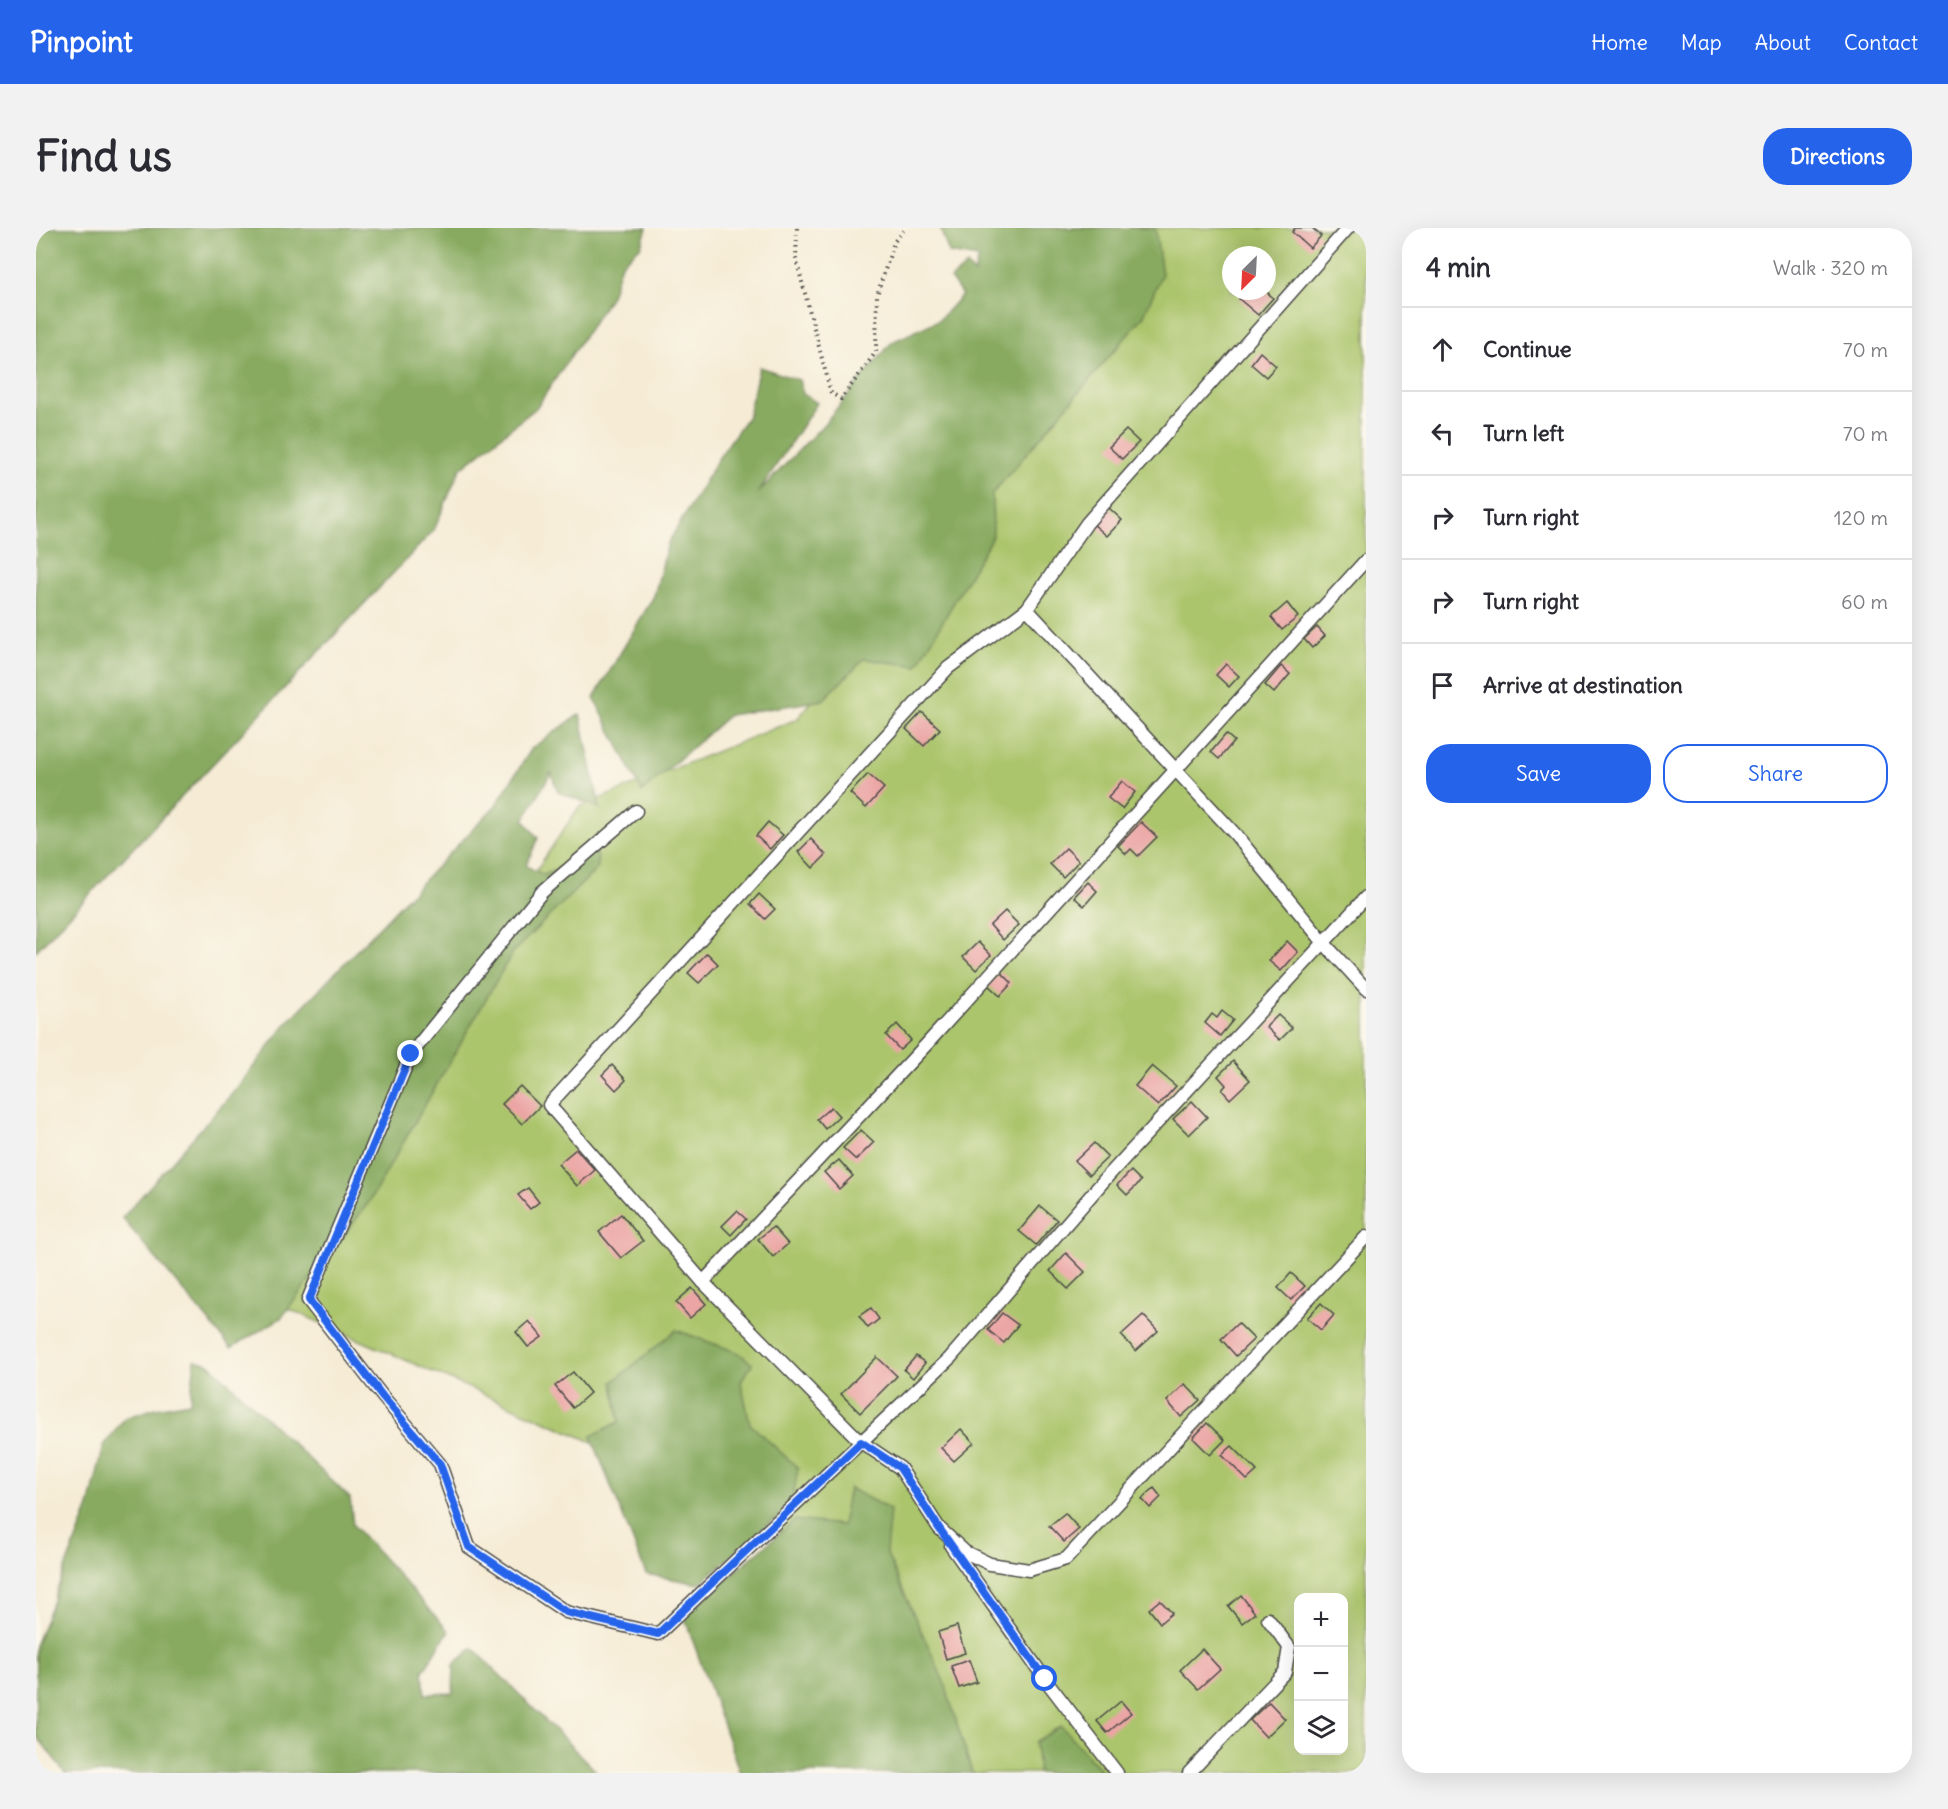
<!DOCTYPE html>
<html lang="en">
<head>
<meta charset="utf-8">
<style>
  :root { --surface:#fff; --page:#f2f2f3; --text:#2b2b33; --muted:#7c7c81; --line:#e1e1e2; --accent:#2563eb }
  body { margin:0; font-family:Delius,sans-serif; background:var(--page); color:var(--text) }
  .controls { position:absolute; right:18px; bottom:18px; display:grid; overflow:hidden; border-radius:12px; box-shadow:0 6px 24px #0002 }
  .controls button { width:54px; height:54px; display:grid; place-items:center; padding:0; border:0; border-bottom:2px solid var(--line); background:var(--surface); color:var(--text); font:30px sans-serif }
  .compass { position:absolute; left:1186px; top:18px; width:54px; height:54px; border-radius:50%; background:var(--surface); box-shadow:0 6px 24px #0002; rotate:204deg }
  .stop { position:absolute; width:18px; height:18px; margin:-14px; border:4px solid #2563eb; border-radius:50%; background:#fff }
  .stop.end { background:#2563eb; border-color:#fff; box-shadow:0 2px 6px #0008 }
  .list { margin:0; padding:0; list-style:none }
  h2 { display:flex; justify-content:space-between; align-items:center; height:78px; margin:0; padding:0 24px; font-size:26px }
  h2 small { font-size:20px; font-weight:400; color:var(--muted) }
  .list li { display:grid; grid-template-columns:39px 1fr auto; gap:18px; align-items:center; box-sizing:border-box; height:84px; padding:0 24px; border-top:2px solid var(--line) }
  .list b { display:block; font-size:22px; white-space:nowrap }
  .list em { font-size:20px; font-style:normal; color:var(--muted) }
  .actions { display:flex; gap:12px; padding:18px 24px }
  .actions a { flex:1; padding:14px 0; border:2px solid var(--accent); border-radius:24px; text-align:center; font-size:21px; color:var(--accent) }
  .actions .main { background:var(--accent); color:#fff }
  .icon { flex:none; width:33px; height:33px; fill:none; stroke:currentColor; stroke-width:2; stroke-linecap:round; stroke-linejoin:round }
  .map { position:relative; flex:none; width:1330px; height:1545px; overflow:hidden; border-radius:24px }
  header { display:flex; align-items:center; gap:36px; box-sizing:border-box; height:84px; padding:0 30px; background:var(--accent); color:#fff }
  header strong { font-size:28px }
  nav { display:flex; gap:33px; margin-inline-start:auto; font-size:21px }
  .intro { display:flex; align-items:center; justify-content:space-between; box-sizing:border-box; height:144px; padding:0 36px }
  h1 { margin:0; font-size:42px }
  .button { padding:15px 27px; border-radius:24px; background:var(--accent); color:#fff; font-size:21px; font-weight:700 }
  main { display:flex; gap:36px; padding:0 36px }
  aside { flex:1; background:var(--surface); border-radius:24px; box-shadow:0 6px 24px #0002 }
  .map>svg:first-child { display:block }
  .green { fill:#abc56c; stroke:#6b784c; stroke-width:1.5; fill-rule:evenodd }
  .forest { fill:#88aa60; stroke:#5a6a46; stroke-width:1.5 }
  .building { fill:#eba5a4 }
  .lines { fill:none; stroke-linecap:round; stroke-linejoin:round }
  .service-casing { stroke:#494845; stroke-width:15 }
  .path { stroke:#494845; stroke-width:4; stroke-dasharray:1.5 4.5; stroke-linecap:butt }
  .service { stroke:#fff; stroke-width:12 }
  .route { stroke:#2563eb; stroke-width:8 }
</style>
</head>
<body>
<header>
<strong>Pinpoint</strong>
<nav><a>Home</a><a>Map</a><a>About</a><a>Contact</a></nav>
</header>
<div class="intro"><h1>Find us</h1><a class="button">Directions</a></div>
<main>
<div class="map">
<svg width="1330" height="1545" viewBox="0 0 1330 1545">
  <rect width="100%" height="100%" fill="#fbf7ec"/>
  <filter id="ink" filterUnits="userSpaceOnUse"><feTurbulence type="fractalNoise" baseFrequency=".0167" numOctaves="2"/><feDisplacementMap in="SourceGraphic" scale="12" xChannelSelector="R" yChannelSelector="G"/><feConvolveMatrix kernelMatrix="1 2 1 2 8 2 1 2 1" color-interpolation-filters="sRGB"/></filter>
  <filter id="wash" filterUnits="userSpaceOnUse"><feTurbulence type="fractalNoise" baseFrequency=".008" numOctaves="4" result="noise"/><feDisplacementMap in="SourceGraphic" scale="24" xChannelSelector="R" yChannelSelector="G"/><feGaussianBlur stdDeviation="1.35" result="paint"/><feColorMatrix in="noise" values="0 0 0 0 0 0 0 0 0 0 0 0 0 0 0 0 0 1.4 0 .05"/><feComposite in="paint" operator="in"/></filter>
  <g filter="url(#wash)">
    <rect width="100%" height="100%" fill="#f6ecd6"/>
    <path class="green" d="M1026,0H1330V1545H856L676,1158L593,1230L214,1064L543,579L761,491L1109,77ZM1195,27H1231V63H1195ZM1262,1370H1308V1522H1262Z"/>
    <g class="forest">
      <polygon points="0,0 611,0 605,18 585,36 575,68 500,180 424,241 398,302 0,723"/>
      <polygon points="904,0 1119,0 1126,46 1107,89 956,266 957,307 881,438 828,431 787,472 693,487 606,564 558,470 618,368 632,315 682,231 712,188 723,139 763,152 767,166 781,175 722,265 788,196 856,114 903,92 926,67 915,51 931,37 938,46 942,30 913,25"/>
      <polygon points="544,486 564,580 522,564 515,545 488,592 502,610 490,638 508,647 561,623 562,640 477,724 333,974 245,1090 195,1120 86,990 201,860 252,794 460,577 496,520"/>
      <polygon points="640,1102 703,1125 716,1136 705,1154 714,1196 762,1240 756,1276 663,1356 610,1346 555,1208 583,1194 577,1154"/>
      <polygon points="159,1132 172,1135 314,1270 317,1297 413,1403 387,1443 389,1466 417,1465 418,1436 437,1420 562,1545 29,1545 0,1507 0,1416 53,1279 68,1217 89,1190 120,1180 154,1174"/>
      <polygon points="813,1260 854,1282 850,1324 909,1456 936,1545 704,1545 648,1388 759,1292 806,1297"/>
      <polygon points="1025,1498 1067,1545 1002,1545 999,1514"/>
    </g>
    <g id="blocks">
      <g class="building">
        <polygon points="1259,0 1276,0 1285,8 1274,20 1256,4"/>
        <polygon points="1210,63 1230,63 1237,70 1222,87 1203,71"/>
        <polygon points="1224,124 1240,138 1230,149 1215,136"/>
        <polygon points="1090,202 1103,214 1086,231 1073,219"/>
        <polygon points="1072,279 1086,292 1071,308 1057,296"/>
        <polygon points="1251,375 1262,389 1246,402 1235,389"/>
        <polygon points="1281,399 1289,408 1276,420 1268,411"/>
        <polygon points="1190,436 1203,448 1193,459 1180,447"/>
        <polygon points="1245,438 1254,446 1238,465 1229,457"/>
        <polygon points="886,484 904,501 888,518 870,501"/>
        <polygon points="1190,506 1198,513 1183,531 1175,524"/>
        <polygon points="832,546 848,560 830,580 814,565"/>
        <polygon points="1086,553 1099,564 1086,581 1072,570"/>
        <polygon points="732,594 747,607 734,621 720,608"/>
        <polygon points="1105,594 1121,609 1102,628 1095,621 1090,626 1082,618"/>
        <polygon points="775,611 790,627 777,640 762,624"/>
        <polygon points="1030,620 1043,633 1027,649 1014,636"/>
        <polygon points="1052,654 1061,663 1048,678 1038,669"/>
        <polygon points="723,666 739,681 729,691 714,676"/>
        <polygon points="969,683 983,697 967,712 954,697"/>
        <polygon points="1251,713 1262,724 1245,743 1233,733"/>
        <polygon points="942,714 955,727 940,742 927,729"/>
        <polygon points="671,725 682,736 663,755 652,745"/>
        <polygon points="965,744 976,755 964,768 952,757"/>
        <polygon points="1186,783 1197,792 1184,808 1169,795 1176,786 1181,790"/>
        <polygon points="1242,787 1256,800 1244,812 1230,799"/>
        <polygon points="861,796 875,812 864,822 850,807"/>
        <polygon points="1197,833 1214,852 1194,871 1186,862 1190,857 1182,848"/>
        <polygon points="576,837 590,852 580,862 566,847"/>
        <polygon points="1116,838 1140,858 1122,878 1099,858"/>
        <polygon points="484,858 504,878 486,896 466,876"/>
        <polygon points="1156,873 1171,889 1153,907 1137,891"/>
        <polygon points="795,879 803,888 789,901 781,891"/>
        <polygon points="825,902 838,914 820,932 807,920"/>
        <polygon points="1058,915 1072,929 1053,947 1039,933"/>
        <polygon points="540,921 559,942 541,958 522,936"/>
        <polygon points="803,932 817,948 803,961 788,944"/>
        <polygon points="1095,943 1105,953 1091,967 1081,957"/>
        <polygon points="492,960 503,974 494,981 482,967"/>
        <polygon points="1004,978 1021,992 1000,1017 983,1003"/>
        <polygon points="701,983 710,991 695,1007 686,998"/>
        <polygon points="585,986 607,1013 585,1030 563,1004"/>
        <polygon points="737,999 752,1016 737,1029 722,1011"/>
        <polygon points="1030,1025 1049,1044 1032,1061 1014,1043"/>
        <polygon points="1255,1045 1269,1058 1255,1072 1242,1060"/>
        <polygon points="656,1060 670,1076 654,1090 640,1074"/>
        <polygon points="1285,1075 1298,1087 1285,1102 1271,1090"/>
        <polygon points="835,1080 843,1091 832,1100 823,1088"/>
        <polygon points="966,1085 982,1097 968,1115 952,1102"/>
        <polygon points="1107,1087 1122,1103 1100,1123 1085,1107"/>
        <polygon points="493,1093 506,1109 492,1119 480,1104"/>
        <polygon points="1202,1095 1218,1111 1200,1128 1185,1111"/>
        <polygon points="880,1128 889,1135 877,1150 868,1142"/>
        <polygon points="841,1129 861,1148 824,1185 805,1166"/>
        <polygon points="537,1144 554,1165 537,1180 519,1158"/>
        <polygon points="1149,1156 1164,1172 1145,1189 1131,1173"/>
        <polygon points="1171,1195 1189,1212 1174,1227 1157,1210"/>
        <polygon points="925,1201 938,1215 918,1233 905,1220"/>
        <polygon points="1196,1218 1221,1243 1211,1252 1186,1227"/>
        <polygon points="1118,1260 1125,1269 1114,1280 1106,1271"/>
        <polygon points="1029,1285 1043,1301 1028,1314 1013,1298"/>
        <polygon points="1205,1367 1219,1385 1206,1395 1192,1378"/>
        <polygon points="1124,1372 1136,1385 1124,1395 1113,1381"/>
        <polygon points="921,1398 929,1425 910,1431 902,1404"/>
        <polygon points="1166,1421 1184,1441 1162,1461 1144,1442"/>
        <polygon points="933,1432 941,1454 923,1460 915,1438"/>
        <polygon points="1085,1473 1095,1485 1071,1505 1061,1493"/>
        <polygon points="1233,1474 1249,1491 1230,1509 1214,1492"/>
      </g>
    </g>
  </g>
  <g filter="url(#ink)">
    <use href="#blocks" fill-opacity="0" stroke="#494845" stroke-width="1.5"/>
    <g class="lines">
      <defs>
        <g id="service">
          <polyline points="991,381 1051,295 1312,0"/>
          <polyline points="600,583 506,664 375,826 272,1072 347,1169 404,1236 433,1319 530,1384 622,1406 825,1214 864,1240 903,1300 929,1324 954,1336 993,1342 1030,1331 1330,1009"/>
          <polyline points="1330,669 1071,949 914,1130 825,1214 667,1054 513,877 912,440 991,381 1199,606 1288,715 1330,761"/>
          <polyline points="667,1054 889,818 1330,332"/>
          <polyline points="915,1318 1009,1451 1081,1545"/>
          <polyline points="1153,1545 1249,1444 1253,1419 1232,1391"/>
        </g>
      </defs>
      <use href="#service" class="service-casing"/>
      <polyline class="path" points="761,0 760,31 795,165 805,171 840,124 841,67 858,14 869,0"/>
      <use href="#service" class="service"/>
    </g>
  </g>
  <g class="lines" filter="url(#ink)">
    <polyline class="route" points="375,826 273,1072 347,1169 404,1236 433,1319 530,1384 622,1406 825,1214 864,1240 903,1300 1009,1451"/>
  </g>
</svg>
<div class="controls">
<button>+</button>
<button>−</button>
<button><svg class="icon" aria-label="layers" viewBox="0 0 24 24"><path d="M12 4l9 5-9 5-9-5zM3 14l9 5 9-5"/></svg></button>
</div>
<svg class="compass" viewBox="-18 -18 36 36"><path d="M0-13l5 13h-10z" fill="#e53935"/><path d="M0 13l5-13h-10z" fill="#7c7c81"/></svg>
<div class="stop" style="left:1009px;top:1451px"></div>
<div class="stop end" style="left:375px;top:826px"></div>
</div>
<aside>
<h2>4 min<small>Walk · 320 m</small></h2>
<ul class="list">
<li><svg class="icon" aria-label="ahead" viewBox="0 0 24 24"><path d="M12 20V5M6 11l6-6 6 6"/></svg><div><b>Continue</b></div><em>70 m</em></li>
<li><svg class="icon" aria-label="left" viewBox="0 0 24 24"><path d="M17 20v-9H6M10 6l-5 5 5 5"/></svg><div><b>Turn left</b></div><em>70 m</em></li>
<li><svg class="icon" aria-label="right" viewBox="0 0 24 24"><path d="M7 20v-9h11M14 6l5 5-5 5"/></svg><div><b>Turn right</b></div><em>120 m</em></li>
<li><svg class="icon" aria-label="right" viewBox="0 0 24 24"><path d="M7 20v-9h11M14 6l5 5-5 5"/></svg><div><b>Turn right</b></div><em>60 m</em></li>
<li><svg class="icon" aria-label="arrive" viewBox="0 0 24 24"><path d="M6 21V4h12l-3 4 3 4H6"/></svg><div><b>Arrive at destination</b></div></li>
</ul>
<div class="actions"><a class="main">Save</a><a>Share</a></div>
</aside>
</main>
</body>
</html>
